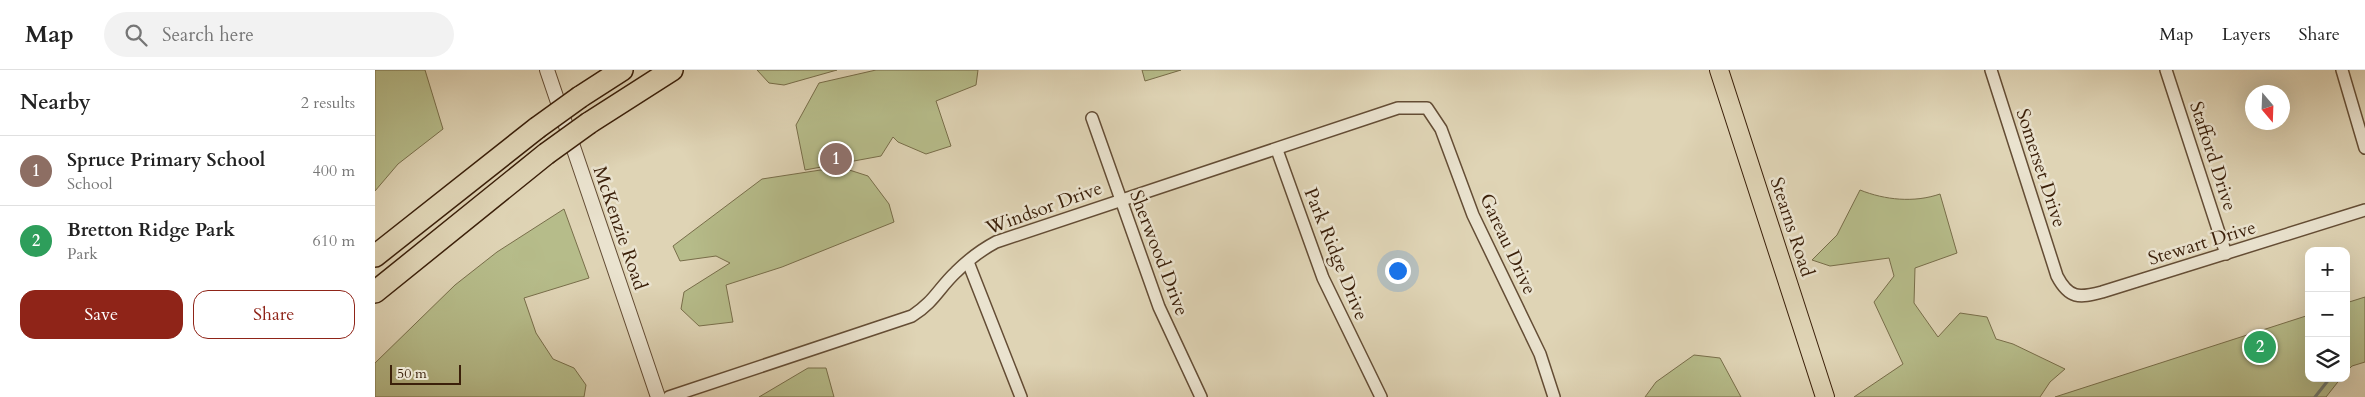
<!DOCTYPE html>
<html lang="en">
<head>
<meta charset="utf-8">
<style>
  :root { --surface:#fff; --page:#f2f2f2; --text:#222; --muted:#767676; --line:#e0e0e0; --accent:#8f2418 }
  body { margin:0; font-family:Cardo,serif; background:var(--page); color:var(--text) }
  .controls { position:absolute; right:15px; bottom:15px; display:grid; overflow:hidden; border-radius:10px; box-shadow:0 5px 20px #0002 }
  .controls button { width:45px; height:45px; display:grid; place-items:center; padding:0; border:0; border-bottom:1px solid var(--line); background:var(--surface); color:var(--text); font:25px sans-serif }
  .compass { position:absolute; left:1870px; top:15px; width:45px; height:45px; border-radius:50%; background:var(--surface); box-shadow:0 5px 20px #0002; rotate:161deg }
  .scale { position:absolute; left:15px; bottom:12px; width:71px; box-sizing:border-box; padding-left:5px; border:2px solid #3b200a; border-top:0; font-size:14px; line-height:18px; white-space:nowrap; color:#3b200a; -webkit-text-stroke:4px #eae3cf; paint-order:stroke }
  .you { position:absolute; left:1022px; top:200px; width:18px; height:18px; margin:-12px; border:4px solid #fff; border-radius:50%; background:#1a73e8; box-shadow:0 0 0 8px #1a73e833 }
  .badge { display:grid; place-items:center; width:32px; height:32px; border-radius:50%; background:var(--accent); color:#fff; font-size:16px; font-weight:700 }
  .pin { position:absolute; translate:-50% -50%; border:2px solid #fff; box-shadow:0 1px 5px #0006 }
  .list { margin:0; padding:0; list-style:none }
  h2 { display:flex; justify-content:space-between; align-items:center; height:65px; margin:0; padding:0 20px; font-size:21px }
  h2 small { font-size:16px; font-weight:400; color:var(--muted) }
  .list li { display:grid; grid-template-columns:32px 1fr auto; gap:15px; align-items:center; box-sizing:border-box; height:70px; padding:0 20px; border-top:1px solid var(--line) }
  .list b { display:block; font-size:19px; white-space:nowrap }
  .list p { margin:0; font-size:16px; white-space:nowrap; color:var(--muted) }
  .list em { font-size:16px; font-style:normal; color:var(--muted) }
  .actions { display:flex; gap:10px; padding:15px 20px }
  .actions a { flex:1; padding:11px 0; border:1px solid var(--accent); border-radius:15px; text-align:center; font-size:18px; color:var(--accent) }
  .actions .main { background:var(--accent); color:#fff }
  .icon { flex:none; width:28px; height:28px; fill:none; stroke:currentColor; stroke-width:2; stroke-linecap:round; stroke-linejoin:round }
  .map { position:relative; flex:none; width:1990px; height:327px; overflow:hidden }
  header { display:flex; align-items:center; gap:30px; box-sizing:border-box; height:70px; padding:0 25px; background:var(--surface); border-bottom:1px solid var(--line) }
  header strong { font-size:24px }
  nav { display:flex; gap:28px; margin-inline-start:auto; font-size:18px }
  .search { width:350px; height:45px; background:var(--page); display:flex; align-items:center; gap:12px; box-sizing:border-box; padding:0 18px; border-radius:28px; color:var(--muted); font-size:19px }
  main { display:flex }
  aside { flex:1; background:var(--surface) }
  .map>svg:first-child { display:block }
  .green { fill:#b6bc8a; stroke:#786e4a }
  .lines { fill:none; stroke-linecap:round; stroke-linejoin:round }
  .stream { stroke:#727b71; stroke-width:3 }
  .minor-casing { stroke:#644d35; stroke-width:14 }
  .tertiary-casing { stroke:#644d35; stroke-width:16 }
  .primary-casing { stroke:#3b200a; stroke-width:20 }
  .motorway-casing { stroke:#3b200a; stroke-width:24 }
  .minor { stroke:#eae3cf; stroke-width:11 }
  .tertiary { stroke:#eae3cf; stroke-width:14 }
  .primary { stroke:#dfd4b5; stroke-width:18 }
  .motorway { stroke:#dfd4b5; stroke-width:21 }
  .motorway-bridge-casing { stroke:#3b200a; stroke-width:24; stroke-linecap:butt }
  .motorway-bridge { stroke:#dfd4b5; stroke-width:21 }
  .labels { text-anchor:middle; dominant-baseline:central; stroke-width:5; stroke-linejoin:round; paint-order:stroke }
  .street-label { font-size:19px; fill:#3b200a; stroke:#eae3cf }
</style>
</head>
<body>
<header>
<strong>Map</strong>
<div class="search"><svg class="icon" aria-label="search" viewBox="0 0 24 24"><circle cx="10" cy="10" r="6"/><path d="M15 15l6 6"/></svg>Search here</div>
<nav><a>Map</a><a>Layers</a><a>Share</a></nav>
</header>
<main>
<aside>
<h2>Nearby<small>2 results</small></h2>
<ul class="list">
<li><span class="badge" style="background:#8d6e63">1</span><div><b>Spruce Primary School</b><p>School</p></div><em>400 m</em></li>
<li><span class="badge" style="background:#2e9e5b">2</span><div><b>Bretton Ridge Park</b><p>Park</p></div><em>610 m</em></li>
</ul>
<div class="actions"><a class="main">Save</a><a>Share</a></div>
</aside>
<div class="map">
<svg width="1990" height="327" viewBox="0 0 1990 327">
  <rect width="100%" height="100%" fill="#dfd4b5"/>
  <filter id="stains"><feTurbulence type="fractalNoise" baseFrequency=".004" numOctaves="4"/><feColorMatrix values="0 0 0 0 .2 0 0 0 0 .09 0 0 0 0 .02 0 0 0 .5 -.17"/></filter>
  <radialGradient id="worn" r=".72"><stop offset=".6" stop-color="#630" stop-opacity="0"/><stop offset="1" stop-color="#630" stop-opacity=".3"/></radialGradient>
  <g class="green">
    <polygon points="0,0 50,0 68,59 23,94 0,121"/>
    <polygon points="382,0 462,0 409,15 394,13"/>
    <polygon points="501,0 603,0 601,15 561,31 576,76 551,84 523,72 518,67 506,86 430,100 421,55 444,13"/>
    <polygon points="767,0 806,0 770,11"/>
    <polygon points="465,97 493,106 514,134 519,152 407,197 351,215 358,252 324,256 306,239 309,222 355,193 341,186 305,191 298,176 387,109"/>
    <path d="M1485,120C1510,130 1539,133 1565,124L1582,183L1540,198L1539,233L1563,267L1585,243L1612,247L1621,269L1638,274L1690,299L1675,312L1665,327H1479L1528,294L1499,232L1519,206L1514,188L1455,196L1437,190L1462,165Z"/>
    <polygon points="189,139 214,208 149,228 161,263 178,289 199,298 211,315 209,327 0,327 0,293 80,215 122,182"/>
    <polygon points="1990,227 1990,292 1977,296 1971,302 1971,233"/>
    <polygon points="1934,245 1934,308 1966,308 1951,327 1680,327"/>
    <polygon points="1319,285 1345,288 1366,327 1270,327 1281,312"/>
    <polygon points="433,298 451,298 459,327 384,327"/>
  </g>
  <g class="lines">
    <polyline class="stream" points="1940,327 1955,308"/>
    <defs>
      <g id="minor">
        <path d="M1616,0L1682,206C1694,229 1704,228 1727,222L1990,140"/>
        <polyline points="1791,0 1851,184"/>
        <polyline points="1967,0 1990,78"/>
        <polyline points="717,48 784,237 826,327"/>
        <polyline points="902,80 948,208 1006,327"/>
        <polyline points="593,192 646,327"/>
        <path d="M294,327L537,246C560,231 563,219 581,202C592,191 606,180 621,172L1023,38H1052L1066,59L1098,145L1165,284L1179,327"/>
      </g>
      <polyline id="tertiary" points="172,0 283,327"/>
      <polyline id="primary" points="1344,0 1450,327"/>
      <g id="motorway">
        <polyline points="205,27 247,0"/>
        <polyline points="214,53 297,0"/>
        <polyline points="0,186 162,58"/>
        <polyline points="0,222 171,84"/>
      </g>
    </defs>
    <use href="#minor" class="minor-casing"/>
    <use href="#tertiary" class="tertiary-casing"/>
    <use href="#primary" class="primary-casing"/>
    <use href="#motorway" class="motorway-casing"/>
    <use href="#minor" class="minor"/>
    <use href="#tertiary" class="tertiary"/>
    <use href="#primary" class="primary"/>
    <use href="#motorway" class="motorway"/>
    <defs>
      <g id="motorway-bridge">
        <polyline points="162,58 205,27"/>
        <polyline points="171,84 214,53"/>
      </g>
    </defs>
    <use href="#motorway-bridge" class="motorway-bridge-casing"/>
    <use href="#motorway-bridge" class="motorway-bridge"/>
  </g>
  <g class="labels">
    <g class="street-label">
      <text transform="translate(1838 86) rotate(72)">Stafford Drive</text>
      <text transform="translate(1666 98) rotate(72)">Somerset Drive</text>
      <text transform="translate(669 138) rotate(-20)">Windsor Drive</text>
      <text transform="translate(1417 157) rotate(72)">Stearns Road</text>
      <text transform="translate(245 158) rotate(71)">McKenzie Road</text>
      <text transform="translate(1827 173) rotate(-17)">Stewart Drive</text>
      <text transform="translate(1133 174) rotate(65)">Gareau Drive</text>
      <text transform="translate(784 183) rotate(69)">Sherwood Drive</text>
      <text transform="translate(961 184) rotate(68)">Park Ridge Drive</text>
    </g>
  </g>
  <rect width="100%" height="100%" filter="url(#stains)"/>
  <rect width="100%" height="100%" fill="url(#worn)"/>
</svg>
<div class="controls">
<button>+</button>
<button>−</button>
<button><svg class="icon" aria-label="layers" viewBox="0 0 24 24"><path d="M12 4l9 5-9 5-9-5zM3 14l9 5 9-5"/></svg></button>
</div>
<svg class="compass" viewBox="-18 -18 36 36"><path d="M0-13l5 13h-10z" fill="#e53935"/><path d="M0 13l5-13h-10z" fill="#767676"/></svg>
<div class="scale">50 m</div>
<div class="you"></div>
<div class="pin badge" style="left:461px;top:89px;background:#8d6e63">1</div>
<div class="pin badge" style="left:1885px;top:277px;background:#2e9e5b">2</div>
</div>
</main>
</body>
</html>
